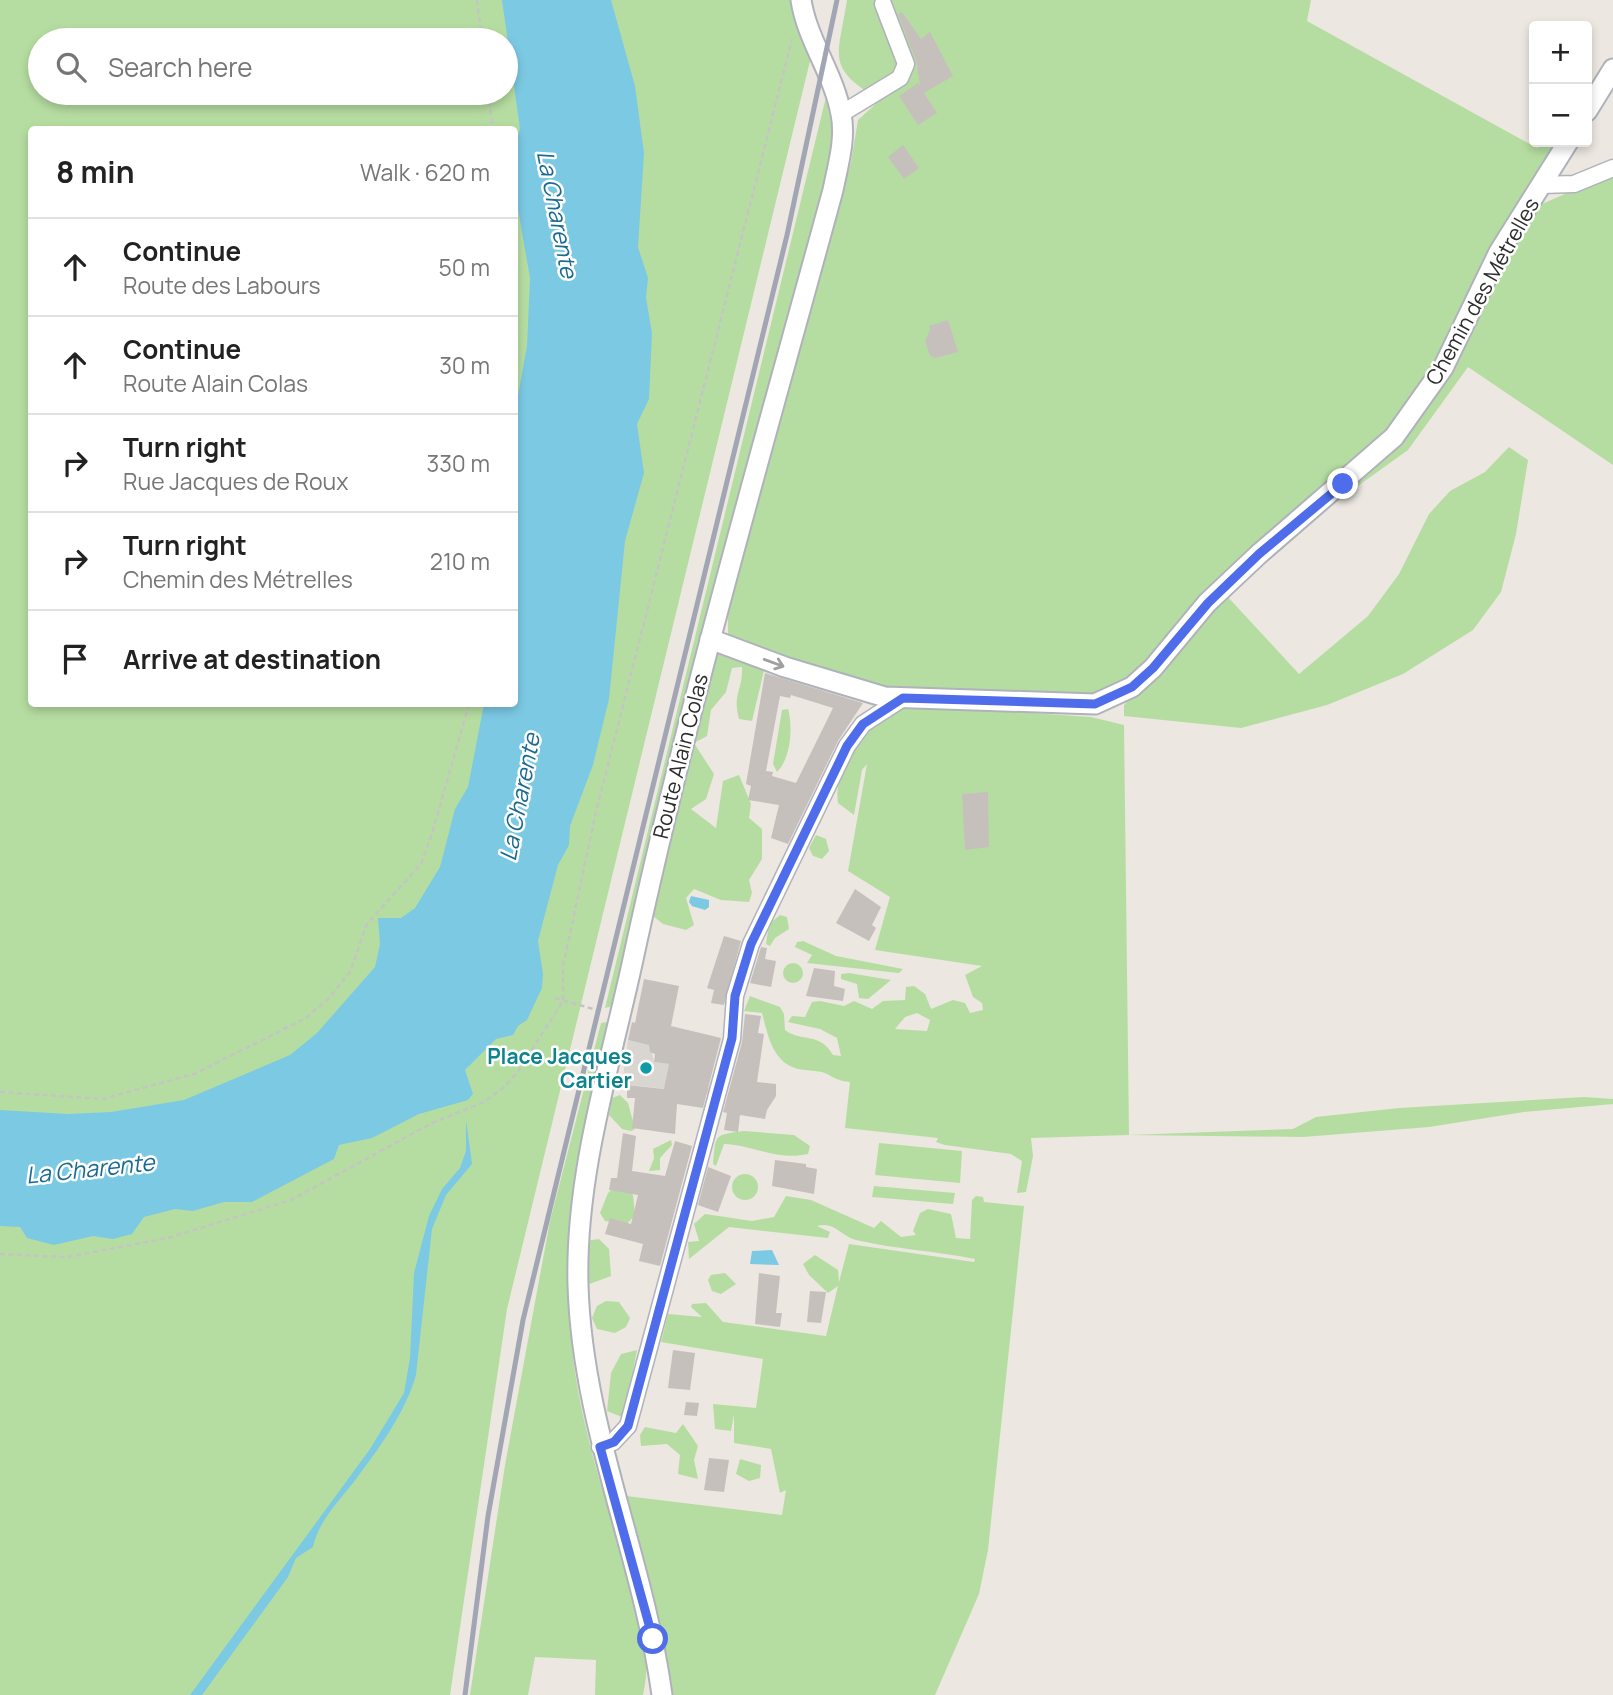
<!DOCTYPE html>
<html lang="en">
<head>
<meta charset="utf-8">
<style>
  :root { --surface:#fff; --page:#f6f6f6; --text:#222; --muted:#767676; --line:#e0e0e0 }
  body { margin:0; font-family:Manrope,sans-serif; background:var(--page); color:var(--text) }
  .controls { position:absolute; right:21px; top:21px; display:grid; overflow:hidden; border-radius:7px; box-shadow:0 4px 10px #0003 }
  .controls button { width:63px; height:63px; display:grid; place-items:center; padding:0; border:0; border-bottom:2px solid var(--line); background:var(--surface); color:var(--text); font:35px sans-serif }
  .stop { position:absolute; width:21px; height:21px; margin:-16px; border:5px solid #4f6dea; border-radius:50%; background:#fff }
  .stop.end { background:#4f6dea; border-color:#fff; box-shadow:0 2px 7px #0008 }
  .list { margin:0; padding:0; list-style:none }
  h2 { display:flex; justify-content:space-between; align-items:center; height:91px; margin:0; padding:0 28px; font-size:30px }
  h2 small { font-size:23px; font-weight:400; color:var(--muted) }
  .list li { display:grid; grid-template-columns:46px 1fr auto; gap:21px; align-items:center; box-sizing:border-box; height:98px; padding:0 28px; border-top:2px solid var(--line) }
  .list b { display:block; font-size:26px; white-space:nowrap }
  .list p { margin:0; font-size:23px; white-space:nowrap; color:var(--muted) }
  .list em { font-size:23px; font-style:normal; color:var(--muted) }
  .icon { flex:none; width:38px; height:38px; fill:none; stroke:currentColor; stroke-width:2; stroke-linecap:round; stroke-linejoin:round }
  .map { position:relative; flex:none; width:1613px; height:1695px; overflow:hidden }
  .search { position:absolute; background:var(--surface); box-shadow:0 4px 10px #0003; left:28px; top:28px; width:490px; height:77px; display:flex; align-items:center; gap:18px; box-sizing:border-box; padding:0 24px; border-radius:38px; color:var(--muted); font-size:26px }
  .panel { position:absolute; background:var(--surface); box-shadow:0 4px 10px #0003; left:28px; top:126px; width:490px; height:581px; border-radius:7px }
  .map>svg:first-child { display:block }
  .green { fill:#b6dda1; fill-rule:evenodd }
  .plaza { fill:#d9d6d2 }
  .water { fill:#7cc9e4 }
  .building { fill:#c5c0bc; fill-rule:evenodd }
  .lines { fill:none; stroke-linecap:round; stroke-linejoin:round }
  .minor-casing { stroke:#b0b2bb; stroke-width:19 }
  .tertiary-casing { stroke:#b0b2bb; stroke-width:23 }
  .path { stroke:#c4c4c4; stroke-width:2.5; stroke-dasharray:5 3.5; stroke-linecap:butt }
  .minor { stroke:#fff; stroke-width:16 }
  .tertiary { stroke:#fff; stroke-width:19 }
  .rail { stroke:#a2a5b4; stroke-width:5 }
  .oneway { stroke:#a0a0a0 }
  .route { stroke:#4f6dea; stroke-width:9 }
  .culture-dot { fill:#0f9aa8; stroke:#fff; stroke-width:2.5 }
  .labels { text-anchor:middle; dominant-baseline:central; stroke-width:5; stroke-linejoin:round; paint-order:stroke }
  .street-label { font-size:21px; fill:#2c2c2c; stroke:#fff }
  .culture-label { font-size:21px; font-weight:bold; fill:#0d838f; stroke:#fff; text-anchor:end }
  .water-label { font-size:23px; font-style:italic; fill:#1a6992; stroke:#fff }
</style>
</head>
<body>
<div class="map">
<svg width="1613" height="1695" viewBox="0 0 1613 1695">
  <rect width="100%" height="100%" fill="#ece7e0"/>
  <g class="green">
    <path d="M0,0H792L794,17L810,61L507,1309L450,1695H0ZM40,40H506V93H40ZM32,130H514V704H32Z"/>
    <path d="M847,0H1311L1307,21L1537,148L1548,142H1557L1415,397L1376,445L1269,532L1184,617L1150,663L1107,693L1083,696L902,692L821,672L728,640V612L851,162L858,120L880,100C825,67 838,58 847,0Z"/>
    <path d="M826,97L833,132L824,187L665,777L713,655L726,650L766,662L752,721L739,719C732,693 743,691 742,667L732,668L726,692L711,710L707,736L694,743L714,774L706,799L691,809L716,828L723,781L739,775L751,804L749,818L762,829V859L749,880L752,893L749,902L721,900L694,889L686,898L694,925L686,930L663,924L653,916L651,894L663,786L618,993L613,1006L605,1008Z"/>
    <polygon points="1613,173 1613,465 1468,367 1408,450 1348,493 1400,443 1527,222 1542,204"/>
    <polygon points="1509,447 1528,460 1516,534 1501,592 1473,630 1403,674 1327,705 1241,728 1124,716 1124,705 1226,595 1299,674 1368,616 1399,574 1429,514 1450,491 1485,472"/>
    <path d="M910,705L1091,717L1124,725L1129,1135L1293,1129L1316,1117L1399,1108L1584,1097L1613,1099V1104L1524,1112L1429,1127L1303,1137L1129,1135L1031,1138L1033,1156L1026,1192L1017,1193L1022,1161L1011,1154L945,1145L936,1142L938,1138L845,1128L850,1082C838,1081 835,1078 825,1073C817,1070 806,1071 798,1069C772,1062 768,1035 762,1013L744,1011L750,996L780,1007L784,1014L785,1030C802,1043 819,1031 833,1055L841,1056L837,1038L820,1029L788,1022L792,1016L805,1017L812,1002L820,1001L844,1006L854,1001L872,1009L883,1001L905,1000L906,987L914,986L925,994L931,1009L953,1000L965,1003L970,1013L983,1010L982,1003L973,997L965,975L982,966L875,950L890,897L848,871L867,764L862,770L854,815L838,803C833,772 861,727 889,711C895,708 904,707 910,705ZM917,1013L930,1020L927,1031L895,1029L905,1017Z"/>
    <path d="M788,709C793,727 791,758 777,772L773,764L782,710Z"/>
    <polygon points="816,835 826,839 829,851 822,859 813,856 809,848"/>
    <polygon points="780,915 787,917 789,929 775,938 770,946 766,944 769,924"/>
    <polygon points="803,941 836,956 903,969 899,973 807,963 812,955 795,947 797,942"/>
    <circle cx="793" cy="973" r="10"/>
    <polygon points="849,973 891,980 868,999 859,998 857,984 841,979 841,974"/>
    <path d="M607,1022L609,1030C590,1134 561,1238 572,1345C575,1384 585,1426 595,1464C613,1535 660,1622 643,1695H595L596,1660L535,1657L528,1695H470L505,1465L550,1221L601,1023Z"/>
    <polygon points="620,1095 628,1103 635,1129 631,1131 622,1129 609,1115 612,1098"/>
    <path d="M744,1131L794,1135L810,1146L808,1154C777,1161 753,1145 724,1144L716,1166L713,1164C716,1134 713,1135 744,1131Z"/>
    <polygon points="671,1140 672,1145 660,1158 660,1170 649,1171 654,1158 653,1149"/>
    <polygon points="879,1143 962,1151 960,1183 875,1175"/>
    <circle cx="745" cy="1187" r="13"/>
    <polygon points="874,1186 955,1193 953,1204 872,1197"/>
    <polygon points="614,1188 624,1189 633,1195 635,1215 627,1224 605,1221 600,1213 608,1193"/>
    <path d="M786,1196L811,1200L874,1228L881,1221L901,1237L916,1235L913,1231L920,1213L928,1209L951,1214L956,1238L970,1239L972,1200L976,1196L983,1197L984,1202L1024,1206L988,1550L979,1594L935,1695H671L653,1593L626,1496L782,1515L786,1490L780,1493L771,1449L734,1443V1414L731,1431L715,1429L713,1404L756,1408L763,1359L661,1342L668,1314L702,1317L691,1307L692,1304L706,1303L723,1322L826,1336L838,1286L828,1293L809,1275L803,1264L815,1255L838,1270L839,1282L849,1244L974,1262L975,1259C935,1251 894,1249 856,1240C841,1236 834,1221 817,1226L830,1232L828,1238L729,1227L689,1259L688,1242L699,1241L694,1224L705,1214L752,1221L774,1217Z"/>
    <polygon points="599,1239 609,1249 611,1276 587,1285 586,1241"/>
    <polygon points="725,1273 736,1284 721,1294 712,1291 708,1280 711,1275"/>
    <polygon points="606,1301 619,1302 630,1318 626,1327 615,1333 597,1329 592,1318 597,1306"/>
    <polygon points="637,1350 633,1371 640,1398 637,1408 622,1417 607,1411 611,1373 621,1354"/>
    <polygon points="683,1424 698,1446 694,1460 698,1479 678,1474 680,1455 667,1444 641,1446 640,1435 645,1427 676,1433"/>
    <polygon points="740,1459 761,1465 760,1478 749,1481 736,1474"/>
  </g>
  <polygon class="plaza" points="649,1039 654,1062 669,1064 707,1080 710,1094 622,1084 628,1040 643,1043"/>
  <g class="water">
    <polygon points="502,0 611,0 635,86 644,153 638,247 648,278 646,298 652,333 649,399 637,424 644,473 625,541 609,699 593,765 570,826 569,845 558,865 544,918 538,941 543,974 542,988 527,1020 518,1026 513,1035 496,1039 465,1070 473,1094 468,1100 419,1114 372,1138 339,1145 334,1159 252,1202 224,1202 193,1211 175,1209 144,1217 132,1234 113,1239 93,1236 54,1245 27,1238 20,1227 0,1226 0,1110 68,1114 111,1112 184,1100 290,1055 317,1033 375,967 380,944 378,918 401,918 415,908 440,867 455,809 468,787 484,704 514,704 514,418 527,346 530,278 515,192 515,143 520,129"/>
    <polygon points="691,896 709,900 709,907 705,910 692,906 689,902"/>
    <path d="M466,1120L472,1164L446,1195L432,1229L416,1375C405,1414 377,1451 353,1483C337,1503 318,1523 313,1547L296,1558L288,1577L202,1695H190L370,1449L404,1393L410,1358L414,1273L429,1216L442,1189L460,1168L466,1151Z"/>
    <polygon points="772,1250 779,1265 750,1264 752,1251"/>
  </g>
  <g class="building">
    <polygon points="902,12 921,39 930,32 953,76 924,93 937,113 918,125 899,96 918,83 920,86 916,60 898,14"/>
    <polygon points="903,145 919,168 904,179 888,157"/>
    <polygon points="948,320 958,352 935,358 930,356 925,341 930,330 929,326"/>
    <path d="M765,673L863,703L838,741L788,844L771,838L779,805L748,800L751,786L746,784ZM791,695L833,708L796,783L772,776L773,772L766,771L780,696L790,698Z"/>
    <polygon points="988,792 989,847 965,850 962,794"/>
    <polygon points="855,889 881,907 872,925 876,928 869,941 836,923"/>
    <polygon points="724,936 741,941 724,1005 711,1003 714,990 707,988"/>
    <polygon points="761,947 767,948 765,959 776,961 771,987 750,983"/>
    <polygon points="814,968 835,971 834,986 845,989 843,1001 806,996"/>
    <polygon points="644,979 679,986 671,1026 721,1038 703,1108 677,1104 675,1134 632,1128 635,1098 627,1098 627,1085 664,1089 669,1064 654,1062 655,1054 650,1052 649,1045 628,1040 632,1022 635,1023"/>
    <polygon points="745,1014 761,1016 758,1033 764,1034 757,1082 776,1084 776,1096 767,1110 765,1119 740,1115 738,1132 724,1130 727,1113 723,1112 742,1042"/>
    <polygon points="623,1133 636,1136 632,1171 665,1176 675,1141 692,1146 660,1266 639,1261 643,1244 605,1234 610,1218 631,1224 638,1195 609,1190 611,1178 617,1178"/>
    <polygon points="775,1160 806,1164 806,1167 817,1169 814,1194 772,1186"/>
    <polygon points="708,1167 731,1176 718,1212 698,1205"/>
    <polygon points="759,1273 780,1276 776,1313 782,1313 780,1327 755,1324"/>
    <polygon points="810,1291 826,1292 821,1323 807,1322"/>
    <polygon points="673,1350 695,1353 690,1390 668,1388"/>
    <polygon points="686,1402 699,1403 697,1416 684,1415"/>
    <polygon points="709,1458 729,1460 724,1492 704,1490"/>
  </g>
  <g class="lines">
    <defs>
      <g id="minor">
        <polyline points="841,114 900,78 906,64 883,4"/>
        <polyline points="1541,185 1574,184 1613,168"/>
        <polyline points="600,1447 613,1442 628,1426 732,1039 735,996 751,944 847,746 863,724 903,698"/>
      </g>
      <g id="tertiary">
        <polyline points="1587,111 1613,69"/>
        <polyline points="710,639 785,667 885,697 1095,704 1132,687 1153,668 1207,603 1259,554 1394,437 1443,368 1499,252 1568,142"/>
        <path d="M662,1695C643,1556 582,1427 578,1285C575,1177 609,1069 632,964C688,703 763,447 833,190C838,165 846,139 841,114C834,74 807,40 801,0"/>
      </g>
    </defs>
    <use href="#minor" class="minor-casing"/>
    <use href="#tertiary" class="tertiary-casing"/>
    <g class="path">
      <polyline points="477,0 482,40"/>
      <polyline points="488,93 493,130"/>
      <polyline points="555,998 604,1012"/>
      <polyline points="0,1092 103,1099 194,1074 306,1018 329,998 350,972 367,924 421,864 432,834 469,704"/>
      <polyline points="0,1254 67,1257 168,1238 291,1200 432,1123 484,1102 503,1088 517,1073 563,1001 563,966 596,812 792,39"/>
    </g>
    <use href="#minor" class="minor"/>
    <use href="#tertiary" class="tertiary"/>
    <polyline class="rail" points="465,1695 488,1516 523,1320 787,235 837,0"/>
  </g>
  <defs><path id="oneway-shaft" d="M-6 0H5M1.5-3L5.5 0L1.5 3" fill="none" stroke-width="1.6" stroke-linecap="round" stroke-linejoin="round" transform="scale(1.75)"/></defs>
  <use class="oneway" href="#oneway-shaft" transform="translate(774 663) rotate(20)"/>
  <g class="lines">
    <polyline class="route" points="653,1639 600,1447 614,1442 628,1426 732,1038 735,996 751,944 847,746 863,724 903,698 1095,704 1132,687 1153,668 1208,603 1259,554 1343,484"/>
  </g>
  <circle class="culture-dot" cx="646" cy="1068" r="7"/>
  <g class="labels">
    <g class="street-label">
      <text transform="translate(1482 291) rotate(-61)">Chemin des Métrelles</text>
      <text transform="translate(680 756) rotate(-76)">Route Alain Colas</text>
    </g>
    <g class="culture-label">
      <text x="632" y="1056">Place Jacques<tspan x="632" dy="24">Cartier</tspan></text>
    </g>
    <g class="water-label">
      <text transform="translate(558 214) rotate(79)">La Charente</text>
      <text transform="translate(519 797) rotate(-79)">La Charente</text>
      <text transform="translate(90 1168) rotate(-6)">La Charente</text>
    </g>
  </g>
</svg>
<div class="controls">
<button>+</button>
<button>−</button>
</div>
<div class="stop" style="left:653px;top:1639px"></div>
<div class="stop end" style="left:1343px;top:484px"></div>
<div class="search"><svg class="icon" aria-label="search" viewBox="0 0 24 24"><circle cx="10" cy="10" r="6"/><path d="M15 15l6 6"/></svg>Search here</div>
<section class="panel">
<h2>8 min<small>Walk · 620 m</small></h2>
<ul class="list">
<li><svg class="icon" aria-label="ahead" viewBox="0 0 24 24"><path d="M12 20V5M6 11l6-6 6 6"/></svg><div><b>Continue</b><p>Route des Labours</p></div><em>50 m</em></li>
<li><svg class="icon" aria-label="ahead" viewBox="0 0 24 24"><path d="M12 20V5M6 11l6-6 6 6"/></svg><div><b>Continue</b><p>Route Alain Colas</p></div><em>30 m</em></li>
<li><svg class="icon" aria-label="right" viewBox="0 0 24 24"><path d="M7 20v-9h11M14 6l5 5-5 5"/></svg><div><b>Turn right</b><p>Rue Jacques de Roux</p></div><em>330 m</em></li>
<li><svg class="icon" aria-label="right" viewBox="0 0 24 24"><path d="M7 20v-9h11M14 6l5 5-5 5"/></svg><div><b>Turn right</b><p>Chemin des Métrelles</p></div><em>210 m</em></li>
<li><svg class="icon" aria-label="arrive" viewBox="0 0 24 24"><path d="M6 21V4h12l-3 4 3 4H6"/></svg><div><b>Arrive at destination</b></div></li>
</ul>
</section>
</div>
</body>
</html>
